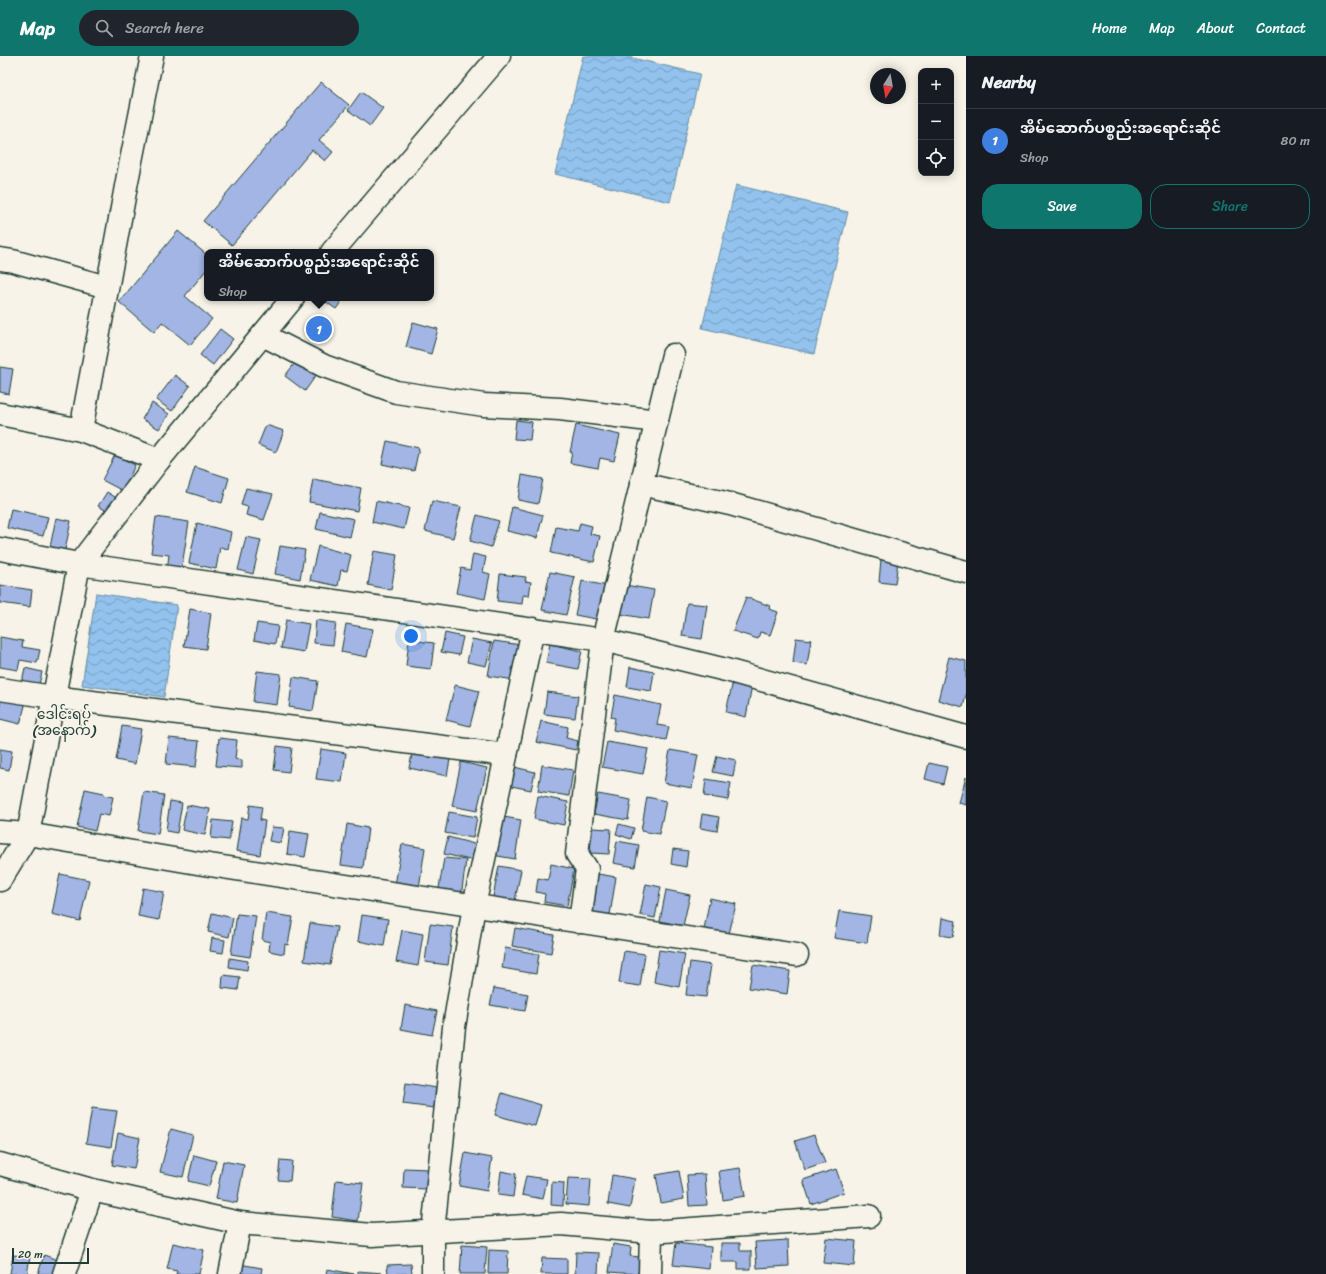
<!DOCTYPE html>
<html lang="en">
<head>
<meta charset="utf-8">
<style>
  :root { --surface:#171b24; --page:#20242c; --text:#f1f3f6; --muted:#9ea1a6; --line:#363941; --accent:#0f766e }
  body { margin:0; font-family:Sriracha,"Noto Sans Myanmar",sans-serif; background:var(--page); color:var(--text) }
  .controls { position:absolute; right:12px; top:12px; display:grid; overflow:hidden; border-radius:8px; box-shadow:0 2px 10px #0003 }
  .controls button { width:36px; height:36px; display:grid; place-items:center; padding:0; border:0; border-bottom:1px solid var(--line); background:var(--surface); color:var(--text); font:20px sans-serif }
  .compass { position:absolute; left:870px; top:12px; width:36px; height:36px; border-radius:50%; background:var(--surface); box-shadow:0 2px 10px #0003; rotate:191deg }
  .scale { position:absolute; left:12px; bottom:10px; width:77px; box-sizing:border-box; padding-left:4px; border:2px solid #1f3d34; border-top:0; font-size:11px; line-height:14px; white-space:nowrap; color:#1f3d34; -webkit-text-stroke:3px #f7f3e8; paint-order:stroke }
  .you { position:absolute; left:411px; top:580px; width:14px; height:14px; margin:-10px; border:3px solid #fff; border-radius:50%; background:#1a73e8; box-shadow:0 0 0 6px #1a73e833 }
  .badge { display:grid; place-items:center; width:26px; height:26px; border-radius:50%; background:var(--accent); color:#fff; font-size:13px; font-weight:700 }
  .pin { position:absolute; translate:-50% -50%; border:2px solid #fff; box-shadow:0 1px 4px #0006 }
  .popup { position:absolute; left:204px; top:193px; width:230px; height:52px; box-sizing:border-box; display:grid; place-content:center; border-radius:8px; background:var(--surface); filter:drop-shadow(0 1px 3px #0005); font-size:13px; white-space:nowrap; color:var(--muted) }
  .popup b { font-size:15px; color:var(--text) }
  .popup::after { content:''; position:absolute; left:50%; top:100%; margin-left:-8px; border:8px solid transparent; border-top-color:var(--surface) }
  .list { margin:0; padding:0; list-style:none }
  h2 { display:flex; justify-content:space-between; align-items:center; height:52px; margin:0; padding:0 16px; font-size:17px }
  h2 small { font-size:13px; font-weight:400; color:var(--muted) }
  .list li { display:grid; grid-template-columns:26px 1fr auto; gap:12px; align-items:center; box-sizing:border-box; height:64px; padding:0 16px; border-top:1px solid var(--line) }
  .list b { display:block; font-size:15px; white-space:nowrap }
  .list p { margin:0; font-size:13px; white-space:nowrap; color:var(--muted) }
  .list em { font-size:13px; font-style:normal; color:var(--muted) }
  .actions { display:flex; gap:8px; padding:12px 16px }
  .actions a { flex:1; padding:9px 0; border:1px solid var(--accent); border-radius:16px; text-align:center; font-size:14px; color:var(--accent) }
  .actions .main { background:var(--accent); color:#fff }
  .icon { flex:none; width:22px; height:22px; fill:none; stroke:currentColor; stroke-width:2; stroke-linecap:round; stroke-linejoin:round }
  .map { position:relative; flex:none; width:966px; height:1218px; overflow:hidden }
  header { display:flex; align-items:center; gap:24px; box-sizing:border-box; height:56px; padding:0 20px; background:var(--accent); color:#fff }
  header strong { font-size:19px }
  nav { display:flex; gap:22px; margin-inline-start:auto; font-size:14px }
  .search { width:280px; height:36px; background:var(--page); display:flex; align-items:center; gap:10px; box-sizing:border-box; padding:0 14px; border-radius:22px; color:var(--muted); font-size:15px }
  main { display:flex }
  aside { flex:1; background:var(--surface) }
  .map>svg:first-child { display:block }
  .water { fill:url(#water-waves); stroke:#648da3 }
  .building { fill:#a2b5e4; stroke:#1f3d34 }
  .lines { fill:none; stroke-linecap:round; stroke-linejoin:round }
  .minor-casing { stroke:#1f3d34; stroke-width:25 }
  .tertiary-casing { stroke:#1f3d34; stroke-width:25 }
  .minor { stroke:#f7f3e8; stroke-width:22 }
  .tertiary { stroke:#f7f3e8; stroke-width:22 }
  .labels { text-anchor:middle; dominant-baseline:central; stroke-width:4; stroke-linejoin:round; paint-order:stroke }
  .quarter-label { font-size:14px; fill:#1f3d34; stroke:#f7f3e8 }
</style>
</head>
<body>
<header>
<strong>Map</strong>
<div class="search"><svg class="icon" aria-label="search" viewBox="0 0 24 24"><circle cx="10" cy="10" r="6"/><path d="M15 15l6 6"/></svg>Search here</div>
<nav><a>Home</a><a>Map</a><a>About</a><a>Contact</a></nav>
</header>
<main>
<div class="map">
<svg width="966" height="1218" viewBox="0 0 966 1218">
  <defs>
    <pattern id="water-waves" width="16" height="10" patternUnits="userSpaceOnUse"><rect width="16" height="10" fill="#92c2ed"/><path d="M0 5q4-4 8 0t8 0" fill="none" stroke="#779fc1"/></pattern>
  </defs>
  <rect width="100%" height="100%" fill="#f7f3e8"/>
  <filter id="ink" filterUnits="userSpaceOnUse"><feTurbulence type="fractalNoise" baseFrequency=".025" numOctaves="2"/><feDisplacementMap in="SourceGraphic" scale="8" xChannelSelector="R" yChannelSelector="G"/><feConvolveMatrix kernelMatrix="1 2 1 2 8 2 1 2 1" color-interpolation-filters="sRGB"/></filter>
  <g filter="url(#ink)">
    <g class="water">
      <polygon points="583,0 624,0 700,18 670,146 555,118"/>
      <polygon points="736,129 848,156 814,298 702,272"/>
      <polygon points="96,537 177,549 164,641 82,629"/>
    </g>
    <g class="building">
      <polygon points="321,26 349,49 319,84 333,96 325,105 312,94 232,189 203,165"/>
      <polygon points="361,36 383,52 370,70 348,54"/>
      <polygon points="178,175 207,199 207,213 185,240 212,263 190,289 162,266 154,276 119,246"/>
      <polygon points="320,242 344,242 336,253"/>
      <polygon points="413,266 438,273 431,298 406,291"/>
      <polygon points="220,273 233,283 213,309 200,299"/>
      <polygon points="298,303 317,318 305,335 285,320"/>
      <polygon points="0,311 13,313 9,338 0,336"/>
      <polygon points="175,319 190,330 172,355 156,344"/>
      <polygon points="152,347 169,358 159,373 142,363"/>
      <polygon points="516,364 532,366 530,384 514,383"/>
      <polygon points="266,369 284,375 276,396 258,389"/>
      <polygon points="576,369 620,379 614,405 600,402 598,412 570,407 572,396 570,396"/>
      <polygon points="387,385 419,392 414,415 382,408"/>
      <polygon points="115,399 135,409 123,435 102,424"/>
      <polygon points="195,411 229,422 222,447 187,436"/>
      <polygon points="522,419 543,423 538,448 518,444"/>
      <polygon points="313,423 361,432 357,455 309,446"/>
      <polygon points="246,432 273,438 264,464 246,459 248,451 241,449"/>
      <polygon points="107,436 118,443 109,456 98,450"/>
      <polygon points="376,445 409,452 404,473 372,466"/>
      <polygon points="432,445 461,451 453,482 425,475"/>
      <polygon points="512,451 543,459 537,482 507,475"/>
      <polygon points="11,453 48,461 43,480 7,472"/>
      <polygon points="320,456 354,463 350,481 316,473"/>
      <polygon points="477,459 499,465 491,491 470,485"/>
      <polygon points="156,461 189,466 181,516 167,514 169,499 151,497"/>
      <polygon points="56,462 71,465 65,494 50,491"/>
      <polygon points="197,467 231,476 228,493 220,491 216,513 189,507"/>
      <polygon points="580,467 592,470 590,478 600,480 594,506 551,497 556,471 578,475"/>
      <polygon points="246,481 261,484 253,518 238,514"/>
      <polygon points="280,490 305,494 300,523 275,518"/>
      <polygon points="318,490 351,499 347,515 341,514 338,530 310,524"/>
      <polygon points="374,495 397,499 391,534 368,529"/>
      <polygon points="473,498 486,501 483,516 490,518 485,543 456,537 461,512 470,514"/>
      <polygon points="881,503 898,505 895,528 879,526"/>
      <polygon points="550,516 575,521 566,559 542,554"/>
      <polygon points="500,518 526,521 525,525 531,526 529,540 523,539 522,548 497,545"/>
      <polygon points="582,525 608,530 601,564 575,559"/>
      <polygon points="0,529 32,534 30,551 0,547"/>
      <polygon points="625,529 654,534 649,563 620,558"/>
      <polygon points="746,541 770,550 769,553 778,556 770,579 760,576 758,583 733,575"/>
      <polygon points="687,547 707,549 702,583 682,580"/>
      <polygon points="190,553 211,557 206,593 184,590"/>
      <polygon points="286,564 309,568 304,596 281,592"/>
      <polygon points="316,564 336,567 333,589 314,587"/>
      <polygon points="257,567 278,570 275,588 254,584"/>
      <polygon points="346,568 373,573 367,601 341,596"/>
      <polygon points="445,577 463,581 459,599 441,596"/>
      <polygon points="0,581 23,585 22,591 40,594 37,607 20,604 18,614 0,611"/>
      <polygon points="796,582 811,584 807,609 793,607"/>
      <polygon points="472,583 492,587 486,610 467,606"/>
      <polygon points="409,584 434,587 431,613 406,610"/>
      <polygon points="494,585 521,589 515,624 488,620"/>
      <polygon points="550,588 582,595 578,613 546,607"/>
      <polygon points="949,601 966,605 966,639 963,651 938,644"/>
      <polygon points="630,611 654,616 651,635 627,631"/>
      <polygon points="25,612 42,616 39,629 22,625"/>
      <polygon points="257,615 281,618 277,649 253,646"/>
      <polygon points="293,621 318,625 313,655 289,651"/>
      <polygon points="733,625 752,629 746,661 726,656"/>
      <polygon points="455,629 479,635 470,670 446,664"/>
      <polygon points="547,636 578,640 575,662 544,658"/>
      <polygon points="615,639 661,649 657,669 669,671 666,684 613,674 615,662 611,661"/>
      <polygon points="0,640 26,646 20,668 0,663"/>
      <polygon points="541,665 568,671 566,682 578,685 576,694 536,686"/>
      <polygon points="122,670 141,673 135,708 116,704"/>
      <polygon points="169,682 199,685 196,711 166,708"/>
      <polygon points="219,682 237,684 235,703 242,704 242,712 216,710"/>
      <polygon points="607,686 648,693 643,718 602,711"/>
      <polygon points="277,690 292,692 289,716 274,714"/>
      <polygon points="414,690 451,698 447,720 409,712"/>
      <polygon points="0,693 12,695 9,714 0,712"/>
      <polygon points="321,693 346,697 342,726 316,723"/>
      <polygon points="670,694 698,699 692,732 664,727"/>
      <polygon points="717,700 736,704 733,720 713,716"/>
      <polygon points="461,706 487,712 477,755 452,750"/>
      <polygon points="929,707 947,711 943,728 925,723"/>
      <polygon points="506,709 535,716 531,734 502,728"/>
      <polygon points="542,709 573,714 569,740 538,735"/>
      <polygon points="966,721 966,749 959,747"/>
      <polygon points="706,723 731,727 728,744 704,740"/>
      <polygon points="85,733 104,737 103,739 113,741 109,760 99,758 95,775 77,771"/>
      <polygon points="144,736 164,739 158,778 138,775"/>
      <polygon points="598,738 631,744 628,764 594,758"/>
      <polygon points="538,740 568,746 564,769 534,763"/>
      <polygon points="647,741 666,745 659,778 641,775"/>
      <polygon points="170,745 182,747 177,777 166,775"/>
      <polygon points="187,749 210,753 205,779 182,774"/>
      <polygon points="250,749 262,751 260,764 265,765 260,799 236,795 241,762 248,763"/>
      <polygon points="449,756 477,761 473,782 445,777"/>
      <polygon points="702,758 719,761 717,775 700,772"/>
      <polygon points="498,760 521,764 515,803 492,799"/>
      <polygon points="213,764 232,766 229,784 211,782"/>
      <polygon points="347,768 368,772 363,812 341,809"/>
      <polygon points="619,768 634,772 631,783 616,778"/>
      <polygon points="272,771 284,772 281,787 269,785"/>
      <polygon points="592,772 611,773 609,798 590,797"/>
      <polygon points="290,775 309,778 305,801 287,798"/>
      <polygon points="448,781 478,789 474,805 444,798"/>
      <polygon points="617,785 639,789 635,811 613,807"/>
      <polygon points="402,788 425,792 419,832 395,829"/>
      <polygon points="673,793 688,795 686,811 671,808"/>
      <polygon points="444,802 466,804 461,841 438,838"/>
      <polygon points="551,808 574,813 567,850 544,846 545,838 536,836 538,822 548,824"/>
      <polygon points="499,810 521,814 514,850 492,846"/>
      <polygon points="60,818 89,824 80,865 52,858"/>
      <polygon points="598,818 616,821 610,859 592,856"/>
      <polygon points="646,828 661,831 655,862 640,859"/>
      <polygon points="143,832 164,836 159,864 138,860"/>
      <polygon points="666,834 690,839 683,870 660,865"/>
      <polygon points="710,842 736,848 729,878 704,873"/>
      <polygon points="839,855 871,860 867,887 834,882"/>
      <polygon points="212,857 233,862 229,881 208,876"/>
      <polygon points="266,857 293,861 288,889 285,888 284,898 269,895 270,886 262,884"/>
      <polygon points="237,858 256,860 250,901 231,898"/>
      <polygon points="362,859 388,863 384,890 358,885"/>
      <polygon points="942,862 956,865 953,881 940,879"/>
      <polygon points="310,867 337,871 330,909 304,905"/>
      <polygon points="430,868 453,871 448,909 425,906"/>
      <polygon points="515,872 554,879 551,897 512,890"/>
      <polygon points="402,874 423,878 418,910 396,906"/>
      <polygon points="212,882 225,884 223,897 210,895"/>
      <polygon points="505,892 539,898 536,918 502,912"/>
      <polygon points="659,894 685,898 679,931 654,926"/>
      <polygon points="624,895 645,898 640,930 619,927"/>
      <polygon points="230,902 248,905 247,914 229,911"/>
      <polygon points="690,906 711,909 706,941 686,939"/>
      <polygon points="753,909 790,915 787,938 749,932"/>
      <polygon points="223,919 240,921 238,934 222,932"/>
      <polygon points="494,932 528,938 525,955 490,949"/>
      <polygon points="405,949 437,955 432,979 401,973"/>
      <polygon points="406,1027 437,1032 434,1052 403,1048"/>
      <polygon points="502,1037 541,1049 535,1070 495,1059"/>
      <polygon points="92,1052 117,1055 111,1091 86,1087"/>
      <polygon points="171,1073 193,1079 183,1121 160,1116"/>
      <polygon points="118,1077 140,1082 134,1113 112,1109"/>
      <polygon points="814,1079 825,1107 805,1114 795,1085"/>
      <polygon points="465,1097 492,1102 487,1135 459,1130"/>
      <polygon points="194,1099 216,1105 209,1130 188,1125"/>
      <polygon points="280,1104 292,1105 290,1125 278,1124"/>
      <polygon points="223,1105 244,1109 237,1147 216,1143"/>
      <polygon points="404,1112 428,1113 427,1133 403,1132"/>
      <polygon points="740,1112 745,1140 723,1144 719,1115"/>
      <polygon points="836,1113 844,1136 811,1148 803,1124"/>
      <polygon points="501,1115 516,1118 513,1141 498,1139"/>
      <polygon points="679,1115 684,1143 661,1147 656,1119"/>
      <polygon points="705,1118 707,1149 689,1150 687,1119"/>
      <polygon points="612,1119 635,1123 630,1152 608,1148"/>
      <polygon points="526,1120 547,1123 543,1143 522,1139"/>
      <polygon points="568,1122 591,1123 589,1150 566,1148"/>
      <polygon points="336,1124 363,1127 358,1165 332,1161"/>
      <polygon points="552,1126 564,1127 563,1150 551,1149"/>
      <polygon points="826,1182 856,1185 854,1210 823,1207"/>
      <polygon points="788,1184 789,1210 757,1212 755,1186"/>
      <polygon points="173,1187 204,1194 199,1218 176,1218 177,1215 167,1213"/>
      <polygon points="676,1187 711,1191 709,1213 673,1209"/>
      <polygon points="721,1187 740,1187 740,1195 751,1195 751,1213 738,1213 738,1206 721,1206"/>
      <polygon points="613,1188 631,1191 630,1200 640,1201 638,1218 609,1216"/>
      <polygon points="462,1189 487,1191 485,1218 460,1218"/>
      <polygon points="489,1194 508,1195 507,1218 488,1218"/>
      <polygon points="576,1196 599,1197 598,1218 575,1218"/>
      <polygon points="13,1199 30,1201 27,1218 10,1218"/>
      <polygon points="44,1199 63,1206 59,1218 38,1218"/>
      <polygon points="542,1202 567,1203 567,1218 541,1218"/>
      <polygon points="239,1208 262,1212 261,1218 237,1218"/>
      <polygon points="411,1208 412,1218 388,1218 387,1209"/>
      <polygon points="327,1213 354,1218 326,1218"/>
      <polygon points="358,1215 383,1217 383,1218 358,1218"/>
    </g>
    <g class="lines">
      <defs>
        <g id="minor">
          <polyline points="0,203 13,205 107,231"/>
          <polyline points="263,279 324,310 396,336 484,349 560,353 657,365"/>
          <polyline points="0,358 81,374 159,404"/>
          <polyline points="81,374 127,125 152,0"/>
          <polyline points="641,428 730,448 966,516"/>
          <polyline points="0,493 79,508 603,584 726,614 966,681"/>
          <polyline points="0,633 53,641 506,699"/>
          <polyline points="0,776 28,778 203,808 797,899"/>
          <polyline points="580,866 587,813 577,798 603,584 673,299"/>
          <polyline points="0,1108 92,1134 240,1167 372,1179 561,1168 651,1176 869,1160"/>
          <polyline points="64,1218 92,1134"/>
          <polyline points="230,1218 240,1167"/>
          <polyline points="433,1218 433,1176 454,971 474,850 533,573"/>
          <polyline points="650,1218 651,1176"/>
        </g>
        <g id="tertiary">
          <polyline points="332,196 499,0"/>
          <polyline points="0,824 28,778 79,508 159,404 293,242"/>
        </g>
      </defs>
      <use href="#minor" class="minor-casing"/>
      <use href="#tertiary" class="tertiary-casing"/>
      <use href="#minor" class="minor"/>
      <use href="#tertiary" class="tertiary"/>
    </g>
  </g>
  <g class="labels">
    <g class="quarter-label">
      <text x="64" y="658">ဒေါင်းရပ်<tspan x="64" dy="16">(အနောက်)</tspan></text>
    </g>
  </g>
</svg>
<div class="controls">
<button>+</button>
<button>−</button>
<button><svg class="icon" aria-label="locate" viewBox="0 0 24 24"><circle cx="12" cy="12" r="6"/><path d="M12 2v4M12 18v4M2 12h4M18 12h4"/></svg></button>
</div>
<svg class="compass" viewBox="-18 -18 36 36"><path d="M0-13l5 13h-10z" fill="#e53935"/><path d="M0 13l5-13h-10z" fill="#9ea1a6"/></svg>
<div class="scale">20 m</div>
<div class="you"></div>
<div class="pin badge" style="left:319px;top:273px;background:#3f7fe0">1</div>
<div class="popup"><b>အိမ်ဆောက်ပစ္စည်းအရောင်းဆိုင်</b>Shop</div>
</div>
<aside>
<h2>Nearby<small></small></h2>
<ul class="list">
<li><span class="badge" style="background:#3f7fe0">1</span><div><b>အိမ်ဆောက်ပစ္စည်းအရောင်းဆိုင်</b><p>Shop</p></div><em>80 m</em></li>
</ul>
<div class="actions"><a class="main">Save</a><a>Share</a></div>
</aside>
</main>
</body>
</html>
